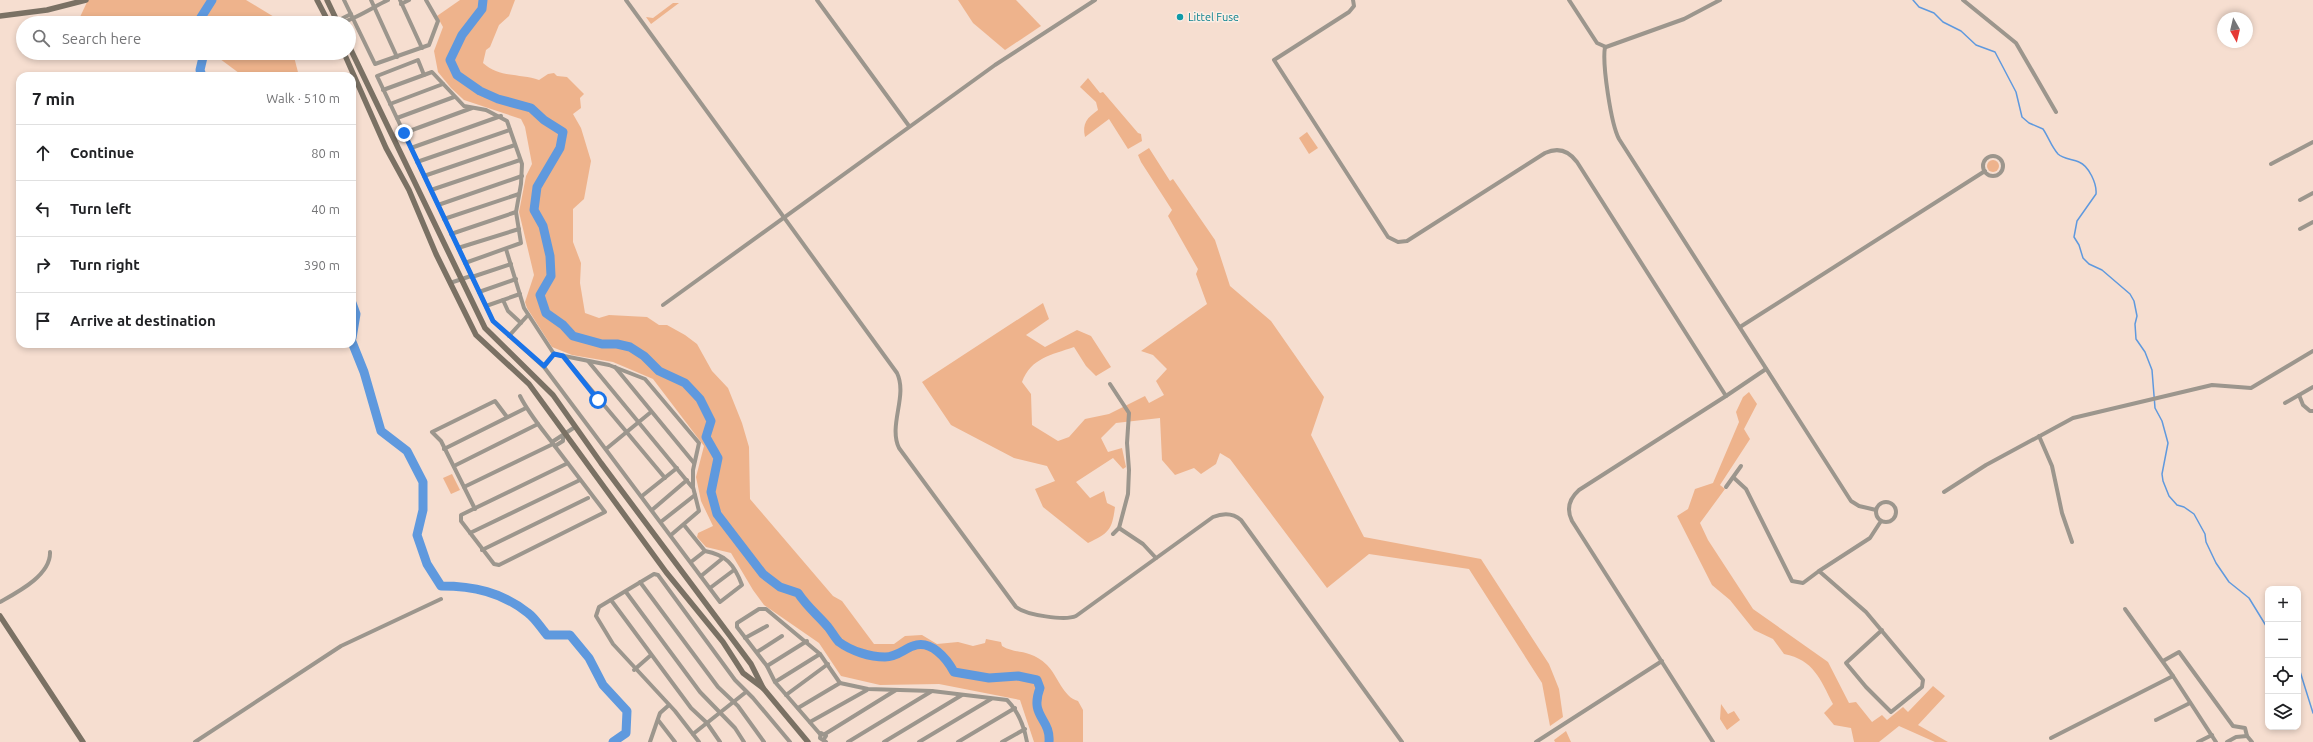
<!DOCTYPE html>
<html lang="en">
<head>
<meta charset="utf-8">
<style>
  :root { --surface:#fff; --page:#f6f6f6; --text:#202124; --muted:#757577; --line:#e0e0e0 }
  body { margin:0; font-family:Ubuntu,sans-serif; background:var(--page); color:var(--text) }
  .controls { position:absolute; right:12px; bottom:12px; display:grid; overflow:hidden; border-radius:8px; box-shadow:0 2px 6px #0003 }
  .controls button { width:36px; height:36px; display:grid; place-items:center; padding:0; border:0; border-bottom:1px solid var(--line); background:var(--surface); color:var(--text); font:20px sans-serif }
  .compass { position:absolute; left:2217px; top:12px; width:36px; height:36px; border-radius:50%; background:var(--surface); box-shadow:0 2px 6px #0003; rotate:172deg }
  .stop { position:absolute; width:12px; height:12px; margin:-9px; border:3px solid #1a73e8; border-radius:50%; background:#fff }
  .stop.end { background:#1a73e8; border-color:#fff; box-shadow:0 1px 4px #0008 }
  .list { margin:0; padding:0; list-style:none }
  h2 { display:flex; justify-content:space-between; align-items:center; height:52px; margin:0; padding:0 16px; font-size:17px }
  h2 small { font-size:13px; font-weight:400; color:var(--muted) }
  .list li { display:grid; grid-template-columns:26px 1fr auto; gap:12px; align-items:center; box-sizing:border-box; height:56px; padding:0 16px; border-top:1px solid var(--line) }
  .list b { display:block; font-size:15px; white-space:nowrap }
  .list em { font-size:13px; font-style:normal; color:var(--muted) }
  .icon { flex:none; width:22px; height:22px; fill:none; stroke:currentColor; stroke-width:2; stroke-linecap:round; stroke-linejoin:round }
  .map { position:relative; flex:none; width:2313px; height:742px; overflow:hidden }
  .search { position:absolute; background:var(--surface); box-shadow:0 2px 6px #0003; left:16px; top:16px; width:340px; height:44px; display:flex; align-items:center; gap:10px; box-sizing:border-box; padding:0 14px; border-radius:22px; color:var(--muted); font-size:15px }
  .panel { position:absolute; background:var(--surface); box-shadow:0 2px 6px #0003; left:16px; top:72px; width:340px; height:276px; border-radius:12px }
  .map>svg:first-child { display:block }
  .green { fill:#eeb38c }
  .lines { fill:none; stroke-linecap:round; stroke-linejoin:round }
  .stream { stroke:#5f99de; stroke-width:1.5 }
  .river { stroke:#5f99de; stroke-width:9 }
  .street { stroke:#9c968d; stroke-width:4 }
  .secondary { stroke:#7a7164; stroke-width:5.5 }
  .route { stroke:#1a73e8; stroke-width:5 }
  .culture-dot { fill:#0f9aa8; stroke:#fceee5; stroke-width:1.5 }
  .labels { text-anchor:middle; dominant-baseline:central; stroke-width:3; stroke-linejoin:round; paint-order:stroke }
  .culture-label { font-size:11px; fill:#0d838f; stroke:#fceee5; text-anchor:start }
</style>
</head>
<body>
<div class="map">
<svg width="2313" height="742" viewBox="0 0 2313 742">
  <rect width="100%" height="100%" fill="#f6ded0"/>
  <g class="green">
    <polygon points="88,0 246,0 284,23 90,23 80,17"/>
    <path d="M460,0H515L509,16L499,25L490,47L486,50L483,63C499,78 520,73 539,80L548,74L554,73L557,76L567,77L584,94L580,98L581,108L573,114L581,128L591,161L584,199L573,209V242L581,263L580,283L585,313L599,318L609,315L647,317L659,325H667L685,335L697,344L712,371L728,388L742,423L749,447L750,499L833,596L842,601L874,644H894L905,636L922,635L937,644L958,642L973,646L985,643L986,639L1001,642L1002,646C1017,655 1029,648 1047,665C1058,676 1063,697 1078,701L1083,710V742H1034L1020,700L939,684L880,685L841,676L819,643L764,605L753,590L731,553L706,547L697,537L698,533L713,526L701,501L696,477L704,446L653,379L613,362L572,355L552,347L527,308L525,302L534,275L519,212L526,176L532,164L525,127L521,119L464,100L451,88L438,72L434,51L443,27L437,16Z"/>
    <polygon points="958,0 1016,0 1041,26 1005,50 973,23"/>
    <polygon points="673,3 679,3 651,24 646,17 653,18"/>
    <polygon points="212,53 293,53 299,76 243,76"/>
    <path d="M1088,78L1100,93L1103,92L1138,133L1141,134L1142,141L1128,149L1109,119L1085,137C1082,123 1087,118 1098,110L1096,102L1080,87Z"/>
    <polygon points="1307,132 1318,148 1309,154 1299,138"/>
    <path d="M1149,148L1170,181L1173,179L1215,240L1230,286L1271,321L1324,397L1311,435L1364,537L1481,559L1549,664L1559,689L1563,717L1550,726L1542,683L1469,569L1369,554L1327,588L1230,459L1220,453L1216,464L1201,474L1194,468L1175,475L1162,460L1160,418L1116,423L1101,438L1108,452L1122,448L1126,467L1123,469L1113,458L1076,482L1090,498L1104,491L1107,503L1115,507C1112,530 1109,533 1088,543L1043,507L1035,489L1055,481L1047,466L1014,458L951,425L922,382L1043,303L1049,319L1026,335L1045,347L1077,330L1091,336L1111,367L1096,376L1086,366L1074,347C1051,355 1031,358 1022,382L1031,394L1032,425L1058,441L1069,437L1085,419L1109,414L1145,396L1149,403L1164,395L1156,381L1167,369L1153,355L1141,351L1207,304L1196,274L1198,269L1168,216L1172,210L1141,162L1138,155Z"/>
    <circle cx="1993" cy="166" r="6"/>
    <path d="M1749,392L1757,404L1744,429L1750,439L1720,485L1725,489L1700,523L1708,540L1753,609L1828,662L1849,703L1856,702L1872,722L1882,715L1887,720L1903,707L1908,712L1933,686L1945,696L1918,725L1948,742H1935L1899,726L1879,742H1854L1851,728L1834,725L1824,713L1833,704C1820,679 1814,660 1784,654L1773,639L1754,630L1730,600L1712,585L1677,516L1688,509L1695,489L1713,483L1739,422L1736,412L1743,397Z"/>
    <polygon points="452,474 460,490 451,494 443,478"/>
    <polygon points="1721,704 1728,714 1734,711 1740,720 1727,730 1720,719"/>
    <polygon points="1566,731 1571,742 1555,742 1554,740"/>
  </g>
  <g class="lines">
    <g class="stream">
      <path d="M1913,0L1919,7L1934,13L1943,22L1961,31L1976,45L1995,52L2016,92L2022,117L2029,123L2043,129C2049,138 2051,146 2058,154C2063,159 2072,159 2079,162C2089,166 2097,184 2096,194L2077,221L2074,237L2079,245L2083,258L2089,264L2102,270L2130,294L2134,301L2137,316L2135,324L2136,339L2145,352L2152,370L2155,408L2162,421L2168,443L2162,474L2163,481L2169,496L2177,505L2184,507L2194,514L2205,534L2206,542L2216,563L2229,582L2249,598L2268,629"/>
      <polyline points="2298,665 2313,713"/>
    </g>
    <g class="river">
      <path d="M483,0L482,9L462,35L450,60L457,75L480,91L498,99L531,108L544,120L563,132L560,148L537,187L534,210L543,226L550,256L551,276L540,295L546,313L563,325L573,336L602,344H617L630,347L644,356L659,371L685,383L700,399L711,421L706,437L718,458L711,492L717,514L763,574L780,587L798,593C808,608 817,614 828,627C832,632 835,638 839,642C851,651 870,657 885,657C897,657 904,649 913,646C931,639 947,659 954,672L989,678L1018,676L1037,680L1040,688C1029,717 1051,718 1049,742"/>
      <polyline points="201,23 200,19 212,0"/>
      <polyline points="202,76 200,70 204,53"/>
      <polyline points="352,303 356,314 352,338"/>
      <path d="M352,342L364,372L381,431L407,451L423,482V510L417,535L427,564L441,586C473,586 502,592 528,613C535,618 541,628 547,635H570L589,658L603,685L627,711L626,733L613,742"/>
    </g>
    <g class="street">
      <polyline points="344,0 375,64 429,45 438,21 426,0"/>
      <polyline points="371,0 397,57"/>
      <polyline points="400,0 422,48"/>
      <path d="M626,0L897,373C908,396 888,425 899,448L1016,607C1026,615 1065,621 1076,616L1213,517C1223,513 1233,513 1241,520L1402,742"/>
      <polyline points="817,0 909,126"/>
      <path d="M1353,0L1354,6L1349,12L1274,60L1388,237L1398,242L1407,241L1545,153C1558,147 1569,151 1577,162L1726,396L1579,490C1569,499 1566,509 1572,521L1713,742"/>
      <polyline points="1569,0 1597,43 1606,47 1684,19 1720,0"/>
      <polyline points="1963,0 2016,43 2056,112"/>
      <polyline points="401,4 409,0"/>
      <polyline points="341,22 343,18 351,14"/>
      <path d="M340,23C354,20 373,7 388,0"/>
      <path d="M1605,47C1602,64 1611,124 1619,139L1851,501L1859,506L1876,510"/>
      <path d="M424,75L418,60L377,76L493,321L544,367L720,602L742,585C734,564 726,555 705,551L684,525"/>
      <polyline points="383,90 432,72 464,106 486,110 507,121 522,164 521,184 516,212 521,243 465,263"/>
      <polyline points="390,104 443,84"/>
      <polyline points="397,118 454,97"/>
      <polyline points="404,133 472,108"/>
      <polyline points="411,148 501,116"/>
      <circle cx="1993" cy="166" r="10"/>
      <polyline points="417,162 510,130"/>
      <polyline points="2271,164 2313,142"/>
      <polyline points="424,176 515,145"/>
      <polyline points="431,190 520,160"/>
      <polyline points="2300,200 2313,193"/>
      <polyline points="438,205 522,176"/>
      <polyline points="444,219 519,194"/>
      <polyline points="2300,229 2313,222"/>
      <polyline points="451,234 516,212"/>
      <polyline points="458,248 519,229"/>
      <polyline points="506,249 524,308 554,354 609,365 645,379 699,443 693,470 693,487 699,511 671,535"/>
      <polyline points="472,277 511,264"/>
      <polyline points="450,283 471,276"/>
      <polyline points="479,292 516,279"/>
      <polyline points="503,300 508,311 521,323"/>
      <polyline points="663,305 995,65 1095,0"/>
      <polyline points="486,306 520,294"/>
      <polyline points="1740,327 1985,171"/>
      <polyline points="509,336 528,315"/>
      <polyline points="563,356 665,478"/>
      <polyline points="588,361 692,487"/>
      <polyline points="544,367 554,354"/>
      <polyline points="615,367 694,463"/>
      <polyline points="1110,384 1129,413 1127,443 1129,470 1128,494 1119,528 1113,534"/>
      <polyline points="2299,395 2303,405 2310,411 2313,411"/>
      <path d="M520,396C529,414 542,429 554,445C571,467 588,490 605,512L499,565L494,564L461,521V515L568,463"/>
      <polyline points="1726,396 1766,369"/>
      <polyline points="2285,403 2313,387"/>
      <polyline points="2039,436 2052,466 2062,513 2072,542"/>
      <polyline points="552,442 575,427"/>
      <polyline points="555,446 563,441 563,437"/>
      <polyline points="444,449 526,408"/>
      <polyline points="606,449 651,412"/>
      <polyline points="454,466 538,424"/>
      <polyline points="1734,478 1746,489 1792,581 1803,583 1819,571"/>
      <polyline points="464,487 553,444"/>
      <polyline points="1726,487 1741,466"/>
      <polyline points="1944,492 1986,465 2073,418 2212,385 2251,388 2313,351"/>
      <polyline points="642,496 677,468"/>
      <circle cx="1886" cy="512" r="10"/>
      <polyline points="475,509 441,441 432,432 495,401 507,417"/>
      <polyline points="652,510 687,480"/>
      <polyline points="662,521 695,495"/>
      <polyline points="1881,521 1870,538 1819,571 1866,612 1923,680 1922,687 1891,712 1866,687 1846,663 1882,630"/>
      <polyline points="1119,528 1143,544 1156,558"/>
      <polyline points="470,533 580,480"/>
      <polyline points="482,550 588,498"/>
      <polyline points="691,562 705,551"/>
      <polyline points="701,576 723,558"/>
      <polyline points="640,582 718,687 738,706 764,742"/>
      <polyline points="710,588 734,570"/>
      <polyline points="626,592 700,692 735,728 744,742"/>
      <polyline points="611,600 691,708 707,723 720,742"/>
      <path d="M0,602C18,592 51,575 50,552"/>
      <polyline points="2125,609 2173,676"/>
      <polyline points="745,638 767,626"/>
      <polyline points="757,652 782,636"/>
      <polyline points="2163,661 2179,652 2233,726 2245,728 2247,736 2252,742"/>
      <polyline points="767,666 807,641"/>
      <polyline points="634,670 651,655"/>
      <polyline points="775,682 820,654"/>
      <polyline points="786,695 828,664"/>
      <polyline points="798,708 840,683"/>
      <polyline points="658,720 675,742"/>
      <polyline points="2156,720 2190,703"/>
      <polyline points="810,722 867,690"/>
      <polyline points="693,734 746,692"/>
      <path d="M820,734L775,682L767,666L737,627V623L759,609H766L820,654L840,683L868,689L932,691L1007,700C1019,712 1024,726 1027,742"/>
      <polyline points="825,734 896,690"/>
      <polyline points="2051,738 2173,676 2216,742"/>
      <polyline points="824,739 826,736 821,733 820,738 826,742"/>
      <polyline points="195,742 341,646 441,599"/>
      <polyline points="650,742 660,713 669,705"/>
      <polyline points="699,742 675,711 613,644 596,616 599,607 654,574 658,575 735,680 753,698 790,742"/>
      <polyline points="848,742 932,691"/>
      <polyline points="884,742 962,695"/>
      <polyline points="919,742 991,699"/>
      <polyline points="958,742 1015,708"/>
      <polyline points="1002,742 1025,729"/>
      <polyline points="1536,742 1662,661"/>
      <polyline points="2198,742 2212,735"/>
      <polyline points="2227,742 2236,737 2247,736"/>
    </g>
    <g class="secondary">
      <polyline points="317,0 329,23"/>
      <polyline points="327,0 338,23"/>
      <polyline points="0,16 47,10 86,0"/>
      <polyline points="349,46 485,328 553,395 601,463 751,664 763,688"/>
      <polyline points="344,53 386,148 409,190 436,254 476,335 529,384 666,572 723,642 743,673 763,688 808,742"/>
      <polyline points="0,616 83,742"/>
    </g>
  </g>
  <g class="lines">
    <polyline class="route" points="404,133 493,321 544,366 554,354 563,356 598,400"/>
  </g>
  <circle class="culture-dot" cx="1180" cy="17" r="4"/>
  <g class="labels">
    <g class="culture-label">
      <text x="1188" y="17">Littel Fuse</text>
    </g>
  </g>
</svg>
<div class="controls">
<button>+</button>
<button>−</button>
<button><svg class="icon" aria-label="locate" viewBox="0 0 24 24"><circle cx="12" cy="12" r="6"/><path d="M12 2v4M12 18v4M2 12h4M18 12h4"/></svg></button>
<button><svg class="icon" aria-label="layers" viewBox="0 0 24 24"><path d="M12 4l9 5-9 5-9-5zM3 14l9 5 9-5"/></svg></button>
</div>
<svg class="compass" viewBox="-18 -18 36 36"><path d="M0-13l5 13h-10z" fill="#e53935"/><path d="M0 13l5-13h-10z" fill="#757577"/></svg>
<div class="stop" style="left:598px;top:400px"></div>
<div class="stop end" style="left:404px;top:133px"></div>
<div class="search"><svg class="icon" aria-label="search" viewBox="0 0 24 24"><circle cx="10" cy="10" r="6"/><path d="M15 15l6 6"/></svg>Search here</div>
<section class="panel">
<h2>7 min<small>Walk · 510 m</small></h2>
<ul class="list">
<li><svg class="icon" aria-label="ahead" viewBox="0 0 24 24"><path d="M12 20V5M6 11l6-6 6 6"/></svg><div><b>Continue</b></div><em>80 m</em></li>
<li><svg class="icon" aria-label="left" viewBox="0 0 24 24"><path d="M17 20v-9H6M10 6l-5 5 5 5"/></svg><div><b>Turn left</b></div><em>40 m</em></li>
<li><svg class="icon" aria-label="right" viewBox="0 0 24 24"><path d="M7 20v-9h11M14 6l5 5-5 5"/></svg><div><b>Turn right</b></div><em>390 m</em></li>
<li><svg class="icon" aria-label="arrive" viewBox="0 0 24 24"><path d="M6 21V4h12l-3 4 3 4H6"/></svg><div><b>Arrive at destination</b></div></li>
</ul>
</section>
</div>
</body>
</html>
